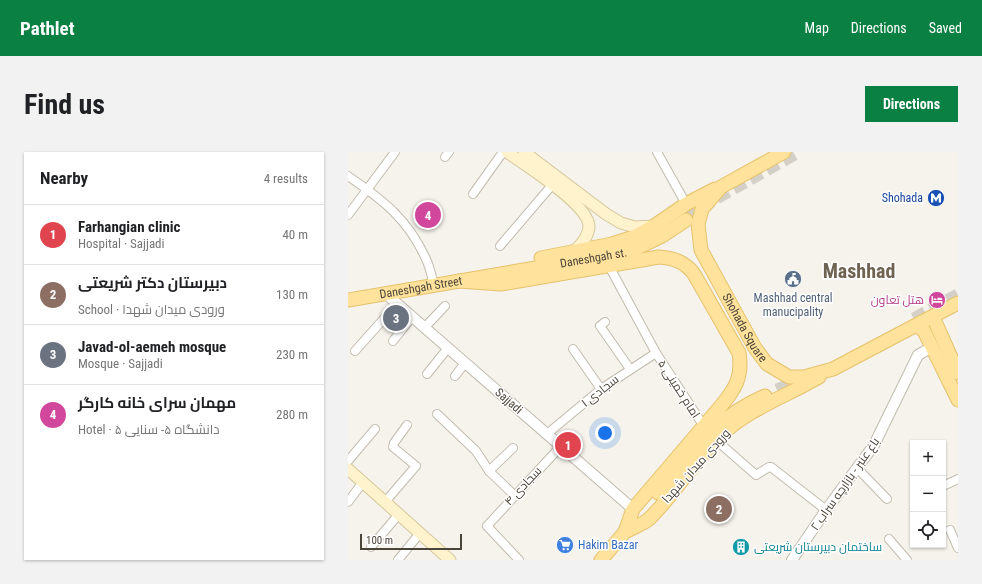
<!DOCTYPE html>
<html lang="en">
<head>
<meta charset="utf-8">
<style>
  :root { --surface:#fff; --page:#f2f2f2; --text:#202124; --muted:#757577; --line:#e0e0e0; --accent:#0b8043 }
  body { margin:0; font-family:"Roboto Condensed",Cairo,sans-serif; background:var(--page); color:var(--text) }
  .controls { position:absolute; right:12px; bottom:12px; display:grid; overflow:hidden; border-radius:0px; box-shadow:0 1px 3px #0004 }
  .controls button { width:36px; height:36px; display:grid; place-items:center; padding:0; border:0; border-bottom:1px solid var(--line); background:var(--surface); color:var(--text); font:20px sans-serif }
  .scale { position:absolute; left:12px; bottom:10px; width:102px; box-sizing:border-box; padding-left:4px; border:2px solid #4b4439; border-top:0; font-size:11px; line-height:14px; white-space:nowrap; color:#4b4439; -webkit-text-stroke:3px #fff; paint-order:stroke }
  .you { position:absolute; left:257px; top:281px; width:14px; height:14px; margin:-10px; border:3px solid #fff; border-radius:50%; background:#1a73e8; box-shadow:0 0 0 6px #1a73e833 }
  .badge { display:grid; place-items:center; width:26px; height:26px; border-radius:50%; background:var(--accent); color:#fff; font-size:13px; font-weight:700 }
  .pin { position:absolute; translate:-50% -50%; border:2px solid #fff; box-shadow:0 1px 4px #0006 }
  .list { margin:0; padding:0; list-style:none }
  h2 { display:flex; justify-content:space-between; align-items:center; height:52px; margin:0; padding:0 16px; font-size:17px }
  h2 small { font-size:13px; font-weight:400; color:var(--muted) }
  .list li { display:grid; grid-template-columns:26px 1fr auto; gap:12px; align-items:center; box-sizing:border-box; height:60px; padding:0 16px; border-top:1px solid var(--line) }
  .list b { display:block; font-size:15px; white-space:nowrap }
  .list p { margin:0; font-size:13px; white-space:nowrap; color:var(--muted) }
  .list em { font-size:13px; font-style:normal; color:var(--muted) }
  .icon { flex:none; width:22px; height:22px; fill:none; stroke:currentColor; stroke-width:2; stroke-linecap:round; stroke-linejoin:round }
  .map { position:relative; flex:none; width:610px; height:408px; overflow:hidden; border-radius:0px }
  header { display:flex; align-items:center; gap:24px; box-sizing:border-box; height:56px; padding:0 20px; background:var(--accent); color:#fff }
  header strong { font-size:19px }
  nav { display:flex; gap:22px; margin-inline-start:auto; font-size:14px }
  .intro { display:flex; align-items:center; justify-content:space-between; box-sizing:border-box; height:96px; padding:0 24px }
  h1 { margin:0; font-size:28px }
  .button { padding:10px 18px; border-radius:0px; background:var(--accent); color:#fff; font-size:14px; font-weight:700 }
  main { display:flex; gap:24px; padding:0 24px }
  aside { flex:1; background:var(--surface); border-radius:0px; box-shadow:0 1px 3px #0004 }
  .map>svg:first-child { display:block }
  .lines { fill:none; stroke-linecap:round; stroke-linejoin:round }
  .primary-tunnel { stroke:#d4d0c8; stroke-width:13; stroke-dasharray:13 6; stroke-linecap:butt }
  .minor-casing { stroke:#c2bbae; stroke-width:10 }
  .tertiary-casing { stroke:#c2bbae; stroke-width:12 }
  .secondary-casing { stroke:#d6c79b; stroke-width:13 }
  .primary-casing { stroke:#e6c16a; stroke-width:15 }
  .minor { stroke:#fff; stroke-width:8 }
  .tertiary { stroke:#fff; stroke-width:10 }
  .secondary { stroke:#fff3cd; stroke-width:11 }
  .primary { stroke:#ffe39c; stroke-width:13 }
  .labels { text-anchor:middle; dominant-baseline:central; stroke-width:3; stroke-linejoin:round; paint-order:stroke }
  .transit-label { font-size:12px; fill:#164399; stroke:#fff; text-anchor:end }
  .street-label { font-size:12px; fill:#4b4439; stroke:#fff }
  .service-label { font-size:12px; fill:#4e5e75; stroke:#fff }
  .hotel-label { font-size:12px; fill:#b23c85; stroke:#fff; text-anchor:end }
  .shop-label { font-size:12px; fill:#366cbe; stroke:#fff; text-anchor:start }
  .culture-label { font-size:12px; fill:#0d838f; stroke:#fff; text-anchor:start }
  .town-label { font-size:20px; font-weight:bold; fill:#6e6250; stroke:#fff }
</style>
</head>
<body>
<header>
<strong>Pathlet</strong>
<nav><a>Map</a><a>Directions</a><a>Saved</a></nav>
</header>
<div class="intro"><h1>Find us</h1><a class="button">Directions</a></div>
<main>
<aside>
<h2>Nearby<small>4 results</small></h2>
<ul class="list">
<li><span class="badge" style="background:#e0444e">1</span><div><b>Farhangian clinic</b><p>Hospital · Sajjadi</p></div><em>40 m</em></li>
<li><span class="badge" style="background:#8d6e63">2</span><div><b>دبیرستان دکتر شریعتی</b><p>School · ورودی میدان شهدا</p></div><em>130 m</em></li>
<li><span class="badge" style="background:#6b7280">3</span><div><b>Javad-ol-aemeh mosque</b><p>Mosque · Sajjadi</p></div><em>230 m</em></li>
<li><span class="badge" style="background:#d1479c">4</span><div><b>مهمان سرای خانه کارگر</b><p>Hotel · دانشگاه ۵- سنایی ۵</p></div><em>280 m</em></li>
</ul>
</aside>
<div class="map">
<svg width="610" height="408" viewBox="0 0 610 408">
  <rect width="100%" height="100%" fill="#f6f3ec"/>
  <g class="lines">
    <g class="primary-tunnel">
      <polyline points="338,68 363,49 450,0"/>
      <polyline points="566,167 610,143"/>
      <polyline points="429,238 461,225"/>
    </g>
    <defs>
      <g id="minor">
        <polyline points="309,0 338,52"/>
        <polyline points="97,5 101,0"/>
        <path d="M0,24C35,48 60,67 78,107C82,115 84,125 86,134"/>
        <polyline points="125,42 155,0"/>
        <polyline points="0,63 47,0"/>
        <polyline points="152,94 204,33"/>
        <polyline points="261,114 308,201 355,273"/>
        <polyline points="257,170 252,174 282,217"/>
        <polyline points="76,176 97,154"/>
        <polyline points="45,189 64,165"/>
        <polyline points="225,197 253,237"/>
        <polyline points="7,199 49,152"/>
        <polyline points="79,222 100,196"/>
        <polyline points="107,224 117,211"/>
        <polyline points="89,262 128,299 141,319 166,343"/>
        <polyline points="199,282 253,237 308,201"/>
        <polyline points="368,288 408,323 421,315 423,315 478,358"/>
        <polyline points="0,309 27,277"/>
        <polyline points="509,316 539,347"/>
        <polyline points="141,319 165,296"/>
        <polyline points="595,334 610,327"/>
        <polyline points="0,350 15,330"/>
        <polyline points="37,350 68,314 45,295 46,291 59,273"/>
        <polyline points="602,378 610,396"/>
        <polyline points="541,387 559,408"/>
        <polyline points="23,395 51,362"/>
        <polyline points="50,408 72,381"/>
        <polyline points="171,408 139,374 213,294"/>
      </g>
      <g id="tertiary">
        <polyline points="38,142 285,357"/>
        <polyline points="444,408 478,358 526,293 570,203 584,195"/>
      </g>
      <g id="secondary">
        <path d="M159,0C177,13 242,53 241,75C240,86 232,93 225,101"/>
        <polyline points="176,0 258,62 273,71 287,75 305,74"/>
        <polyline points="0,317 102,408"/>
      </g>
      <g id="primary">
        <path id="s1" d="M436,0L373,35L354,57L350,72L353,98L407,196L419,212L441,225H456L485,217L610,151"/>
        <polyline points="193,106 264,92 286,85 306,74 338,52 367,37"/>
        <path d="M111,129L153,132L311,105C326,106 337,110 346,122L391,201C395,225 387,237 373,254L285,357L277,380"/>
        <path id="s2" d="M0,148L281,100L314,84L338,68"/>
        <polyline points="585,165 610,221"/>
        <polyline points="569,174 576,179 610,248"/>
        <path d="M310,341C342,302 369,264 417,244"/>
        <path d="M277,380C284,376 295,372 301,367C326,343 344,312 368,288C397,258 435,246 471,225"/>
        <polyline points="253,408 282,374"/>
      </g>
    </defs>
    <use href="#minor" class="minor-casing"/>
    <use href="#tertiary" class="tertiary-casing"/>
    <use href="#secondary" class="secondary-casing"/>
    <use href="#primary" class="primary-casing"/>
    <use href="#minor" class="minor"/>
    <use href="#tertiary" class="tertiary"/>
    <use href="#secondary" class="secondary"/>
    <use href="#primary" class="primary"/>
  </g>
  <defs>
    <symbol id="metro-disc" viewBox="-11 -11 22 22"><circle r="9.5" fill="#1a4fb4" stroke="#fff"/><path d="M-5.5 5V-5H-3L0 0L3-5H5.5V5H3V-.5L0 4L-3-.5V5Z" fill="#fff"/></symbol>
    <symbol id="civic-disc" viewBox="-11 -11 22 22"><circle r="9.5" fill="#5c6f8a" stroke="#fff"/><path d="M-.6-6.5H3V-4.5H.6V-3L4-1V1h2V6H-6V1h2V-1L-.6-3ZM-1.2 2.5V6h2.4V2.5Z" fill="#fff"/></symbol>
    <symbol id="hotel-disc" viewBox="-11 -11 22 22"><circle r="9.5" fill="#d1479c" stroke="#fff"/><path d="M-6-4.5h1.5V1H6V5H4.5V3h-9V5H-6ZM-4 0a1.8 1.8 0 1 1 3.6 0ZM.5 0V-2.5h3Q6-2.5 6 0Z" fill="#fff"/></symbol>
    <symbol id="supermarket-disc" viewBox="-11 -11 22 22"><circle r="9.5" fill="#3f7fe0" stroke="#fff"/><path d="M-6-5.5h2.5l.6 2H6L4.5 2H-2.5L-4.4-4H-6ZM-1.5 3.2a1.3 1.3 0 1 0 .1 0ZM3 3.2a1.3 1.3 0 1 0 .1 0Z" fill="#fff"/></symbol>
    <symbol id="building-disc" viewBox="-11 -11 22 22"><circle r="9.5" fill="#0f9aa8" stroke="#fff"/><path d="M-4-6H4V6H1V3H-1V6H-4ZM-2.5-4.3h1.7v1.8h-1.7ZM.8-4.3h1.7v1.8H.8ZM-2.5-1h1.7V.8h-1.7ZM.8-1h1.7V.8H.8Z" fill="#fff"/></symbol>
  </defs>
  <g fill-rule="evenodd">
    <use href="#metro-disc" x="578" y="36" width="20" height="20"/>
    <use href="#civic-disc" x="435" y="117" width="20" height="20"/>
    <use href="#hotel-disc" x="579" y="138" width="20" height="20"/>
    <use href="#supermarket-disc" x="207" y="383" width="20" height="20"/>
    <use href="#building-disc" x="383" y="385" width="20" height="20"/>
  </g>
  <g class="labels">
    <g class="transit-label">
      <text x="575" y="46">Shohada</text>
    </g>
    <g class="street-label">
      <text stroke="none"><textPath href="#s2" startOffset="249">Daneshgah st.</textPath></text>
      <text stroke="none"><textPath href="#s2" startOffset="74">Daneshgah Street</textPath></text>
      <text stroke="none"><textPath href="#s1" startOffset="232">Shohada Square</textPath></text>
      <text transform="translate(331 237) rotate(57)">امام خمینی ۵</text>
      <text transform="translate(252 239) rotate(-38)">سجادی ۱</text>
      <text transform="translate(161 249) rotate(41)">Sajjadi</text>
      <text transform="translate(348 314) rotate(-48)">ورودی میدان شهدا</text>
      <text transform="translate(497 332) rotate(-55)">باغ عنبر - بازارچه سراب ۲</text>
      <text transform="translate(175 334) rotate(-47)">سجادی ۴</text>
    </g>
    <g class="service-label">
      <text x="445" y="146">Mashhad central<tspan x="445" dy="14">manucipality</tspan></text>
    </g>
    <g class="hotel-label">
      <text x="576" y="148">هتل تعاون</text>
    </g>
    <g class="shop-label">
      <text x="230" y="393">Hakim Bazar</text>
    </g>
    <g class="culture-label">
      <text x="406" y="395">ساختمان دبیرستان شریعتی</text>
    </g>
    <g class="town-label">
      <text x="511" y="119">Mashhad</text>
    </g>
  </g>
</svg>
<div class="controls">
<button>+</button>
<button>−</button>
<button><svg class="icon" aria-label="locate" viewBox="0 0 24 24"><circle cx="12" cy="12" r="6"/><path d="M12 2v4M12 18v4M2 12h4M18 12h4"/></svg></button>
</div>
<div class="scale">100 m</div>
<div class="you"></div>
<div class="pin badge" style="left:220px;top:293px;background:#e0444e">1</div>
<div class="pin badge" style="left:371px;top:357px;background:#8d6e63">2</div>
<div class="pin badge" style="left:48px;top:166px;background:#6b7280">3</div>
<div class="pin badge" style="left:80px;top:63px;background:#d1479c">4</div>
</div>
</main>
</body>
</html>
